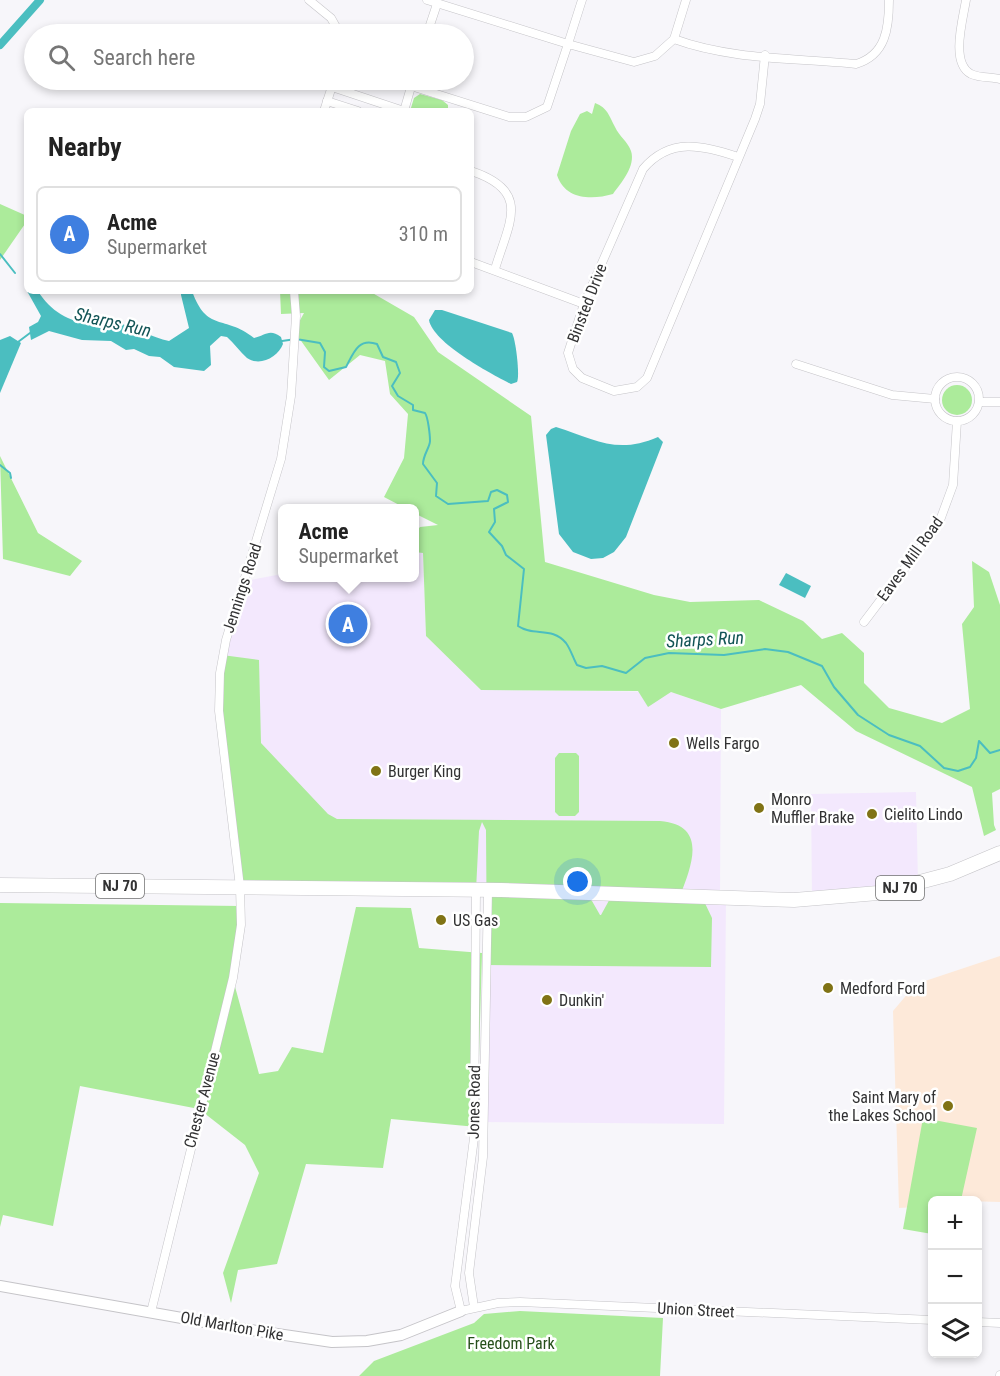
<!DOCTYPE html>
<html lang="en">
<head>
<meta charset="utf-8">
<style>
  :root { --surface:#fff; --page:#f6f6f6; --text:#222; --muted:#767676; --line:#e0e0e0; --accent:#0f766e }
  body { margin:0; font-family:"Roboto Condensed",sans-serif; background:var(--page); color:var(--text) }
  .controls { position:absolute; right:18px; bottom:18px; display:grid; overflow:hidden; border-radius:9px; box-shadow:0 3px 9px #0003 }
  .controls button { width:54px; height:54px; display:grid; place-items:center; padding:0; border:0; border-bottom:2px solid var(--line); background:var(--surface); color:var(--text); font:30px sans-serif }
  .you { position:absolute; left:578px; top:882px; width:21px; height:21px; margin:-15px; border:4px solid #fff; border-radius:50%; background:#1a73e8; box-shadow:0 0 0 9px #1a73e833 }
  .badge { display:grid; place-items:center; width:39px; height:39px; border-radius:50%; background:var(--accent); color:#fff; font-size:20px; font-weight:700 }
  .pin { position:absolute; translate:-50% -50%; border:3px solid #fff; box-shadow:0 2px 6px #0006 }
  .popup { position:absolute; left:278px; top:504px; width:141px; height:78px; box-sizing:border-box; display:grid; place-content:center; border-radius:9px; background:var(--surface); filter:drop-shadow(0 2px 4px #0005); font-size:20px; white-space:nowrap; color:var(--muted) }
  .popup b { font-size:22px; color:var(--text) }
  .popup::after { content:''; position:absolute; left:50%; top:100%; margin-left:-12px; border:12px solid transparent; border-top-color:var(--surface) }
  .list { margin:0; padding:0; list-style:none }
  h2 { display:flex; justify-content:space-between; align-items:center; height:78px; margin:0; padding:0 24px; font-size:26px }
  h2 small { font-size:20px; font-weight:400; color:var(--muted) }
  .list li { display:grid; grid-template-columns:39px 1fr auto; gap:18px; align-items:center; box-sizing:border-box; height:96px; margin:0 12px 12px; padding:0 12px; border:2px solid var(--line); border-radius:9px }
  .list b { display:block; font-size:22px; white-space:nowrap }
  .list p { margin:0; font-size:20px; white-space:nowrap; color:var(--muted) }
  .list em { font-size:20px; font-style:normal; color:var(--muted) }
  .icon { flex:none; width:33px; height:33px; fill:none; stroke:currentColor; stroke-width:2; stroke-linecap:round; stroke-linejoin:round }
  .map { position:relative; flex:none; width:1000px; height:1376px; overflow:hidden }
  .search { position:absolute; background:var(--surface); box-shadow:0 3px 9px #0003; left:24px; top:24px; width:450px; height:66px; display:flex; align-items:center; gap:15px; box-sizing:border-box; padding:0 21px; border-radius:33px; color:var(--muted); font-size:22px }
  .panel { position:absolute; background:var(--surface); box-shadow:0 3px 9px #0003; left:24px; top:108px; width:450px; height:186px; border-radius:9px }
  .map>svg:first-child { display:block }
  .commercial { fill:#f3e8fd }
  .education { fill:#fde9d9 }
  .green { fill:#aceb9b; fill-rule:evenodd }
  .water { fill:#4bbec0 }
  .lines { fill:none; stroke-linecap:round; stroke-linejoin:round }
  .stream { stroke:#4bbec0; stroke-width:2 }
  .canal { stroke:#4bbec0; stroke-width:8 }
  .street-casing { stroke:#c5c4c8; stroke-width:9 }
  .secondary-casing { stroke:#c5c4c8; stroke-width:12 }
  .highway-casing { stroke:#c5c4c8; stroke-width:15 }
  .street { stroke:#fff; stroke-width:8 }
  .secondary { stroke:#fff; stroke-width:10 }
  .highway { stroke:#fff; stroke-width:14 }
  .poi-dot { fill:#807315; stroke:#fff; stroke-width:2 }
  .labels { text-anchor:middle; dominant-baseline:central; stroke-width:5; stroke-linejoin:round; paint-order:stroke }
  .shield { fill:#fff; stroke:#707070; stroke-width:1.5 }
  .shield-label { font-size:15px; font-weight:bold; fill:#323233 }
  .street-label { font-size:16px; fill:#323233; stroke:#fff }
  .poi-label { font-size:16px; fill:#323233; stroke:#fff; text-anchor:start }
  .park-label { font-size:16px; fill:#254e19; stroke:#fff }
  .water-label { font-size:18px; font-style:italic; fill:#125456; stroke:#fff }
</style>
</head>
<body>
<div class="map">
<svg width="1000" height="1376" viewBox="0 0 1000 1376">
  <rect width="100%" height="100%" fill="#f7f6fa"/>
  <g class="commercial">
    <polygon points="414,552 423,553 426,636 481,690 671,692 721,709 720,897 726,898 724,1124 483,1122 488,890 315,889 220,673 245,581 282,574 282,578 414,578"/>
    <polygon points="916,792 918,883 812,899 811,794"/>
  </g>
  <polygon class="education" points="1000,956 1000,1202 932,1200 932,1206 899,1208 893,1011 916,984"/>
  <g class="green">
    <polygon points="420,94 442,100 448,105 448,111 410,111 414,98"/>
    <path d="M595,103C608,108 609,116 615,127C619,136 628,142 631,151C636,166 621,183 613,194C592,200 565,200 557,175L571,131L580,114L587,111L592,114Z"/>
    <polygon points="0,204 27,216 27,221 0,260"/>
    <polygon points="280,291 369,291 414,317 438,352 531,416 545,562 654,595 690,602 759,600 803,621 822,639 842,633 864,653 864,683 889,708 942,723 970,709 962,624 974,607 972,561 989,572 1000,605 1000,789 992,793 994,825 996,830 984,836 972,787 856,731 801,685 721,709 671,692 648,707 638,691 481,690 426,636 423,553 414,552 414,534 420,527 438,525 414,513 414,508 405,508 384,497 404,458 408,414 390,394 385,361 360,355 329,380 294,331 304,313 281,314"/>
    <circle cx="957" cy="400" r="15"/>
    <polygon points="0,456 38,533 82,561 70,576 3,559"/>
    <path d="M222,655L259,660L261,743L328,814L337,819L660,821C708,825 692,865 680,896L702,897L712,918L711,967L487,965L486,830L482,822L479,831L476,890L240,887L219,711ZM588,894L612,895L601,915H600Z"/>
    <polygon points="559,753 576,753 579,756 579,812 575,816 559,816 555,812 555,758"/>
    <polygon points="0,903 240,906 231,972 259,1074 278,1071 292,1047 323,1053 356,907 411,908 419,948 482,953 477,1127 391,1119 383,1168 306,1164 277,1264 238,1270 231,1303 223,1273 259,1173 245,1145 199,1109 80,1086 53,1226 3,1215 0,1227"/>
    <polygon points="923,1118 977,1128 961,1200 932,1200 932,1234 903,1229"/>
    <polygon points="520,1311 663,1318 660,1376 359,1376 374,1361 474,1323 484,1314"/>
  </g>
  <g class="water">
    <path d="M27,291H38C50,311 69,322 92,324C99,325 105,320 115,322C132,326 153,338 169,341L189,328L181,295V291H192C207,333 224,314 254,338C265,336 269,328 281,337L283,344C278,357 260,367 247,358C240,352 234,343 227,337L221,336L210,346L211,365L204,371L174,367L160,357L149,356L134,349L126,350L111,341L82,340L49,331L31,340L29,327L38,322L41,316Z"/>
    <path d="M435,310H442L512,333C516,340 520,377 517,382L511,384C491,374 433,343 429,320Z"/>
    <polygon points="10,336 21,343 0,393 0,340"/>
    <path d="M556,427C594,439 617,455 658,437L663,442L626,537L614,552L603,558L591,559L573,552L559,534L546,435L551,429Z"/>
    <polygon points="786,573 811,586 805,598 779,585"/>
  </g>
  <g class="lines">
    <g class="stream">
      <polyline points="0,254 15,273"/>
      <path d="M282,341L296,339L320,343L325,352L324,367L329,371L346,367C353,354 358,337 377,344L383,357L396,362L400,373L392,386L398,396L413,405V410L425,413C428,417 430,435 430,441C430,447 423,455 423,464L437,483L436,496L448,504L488,501L491,492L497,490L507,495L508,502L494,509L495,522L489,532L502,546L506,555L524,569L518,626C534,637 552,626 566,643C571,650 573,658 577,665L586,668L602,666L626,673L645,658L669,653L724,655L765,649L788,652L822,666L834,687L858,715L889,735L920,746L944,768L958,771L970,767L976,758L979,741L990,753L1000,750"/>
      <polyline points="18,342 30,333"/>
      <polyline points="0,465 10,473 11,478"/>
    </g>
    <polyline class="canal" points="0,45 40,0"/>
    <defs>
      <g id="street">
        <polyline points="309,0 331,18 340,34"/>
        <polyline points="427,0 568,44 582,0"/>
        <path d="M966,0C963,19 950,63 971,74C980,78 991,77 1000,79"/>
        <polyline points="427,34 437,4"/>
        <polyline points="674,39 686,0"/>
        <path d="M411,86L509,117H526L547,107L568,44L634,62L655,56L674,39C731,60 796,58 856,64C886,55 889,28 889,0"/>
        <polyline points="332,87 404,111"/>
        <polyline points="327,101 358,111"/>
        <polyline points="324,111 334,80"/>
        <polyline points="404,111 413,80"/>
        <path d="M738,157C703,145 670,137 643,169L584,304L568,353L573,369L582,378L614,391L637,387L647,378L755,119L760,104L765,55"/>
        <path d="M471,171C532,191 509,222 495,269"/>
        <polyline points="471,262 584,304"/>
        <polyline points="796,364 892,395 935,399"/>
        <circle cx="957" cy="399" r="22"/>
        <polyline points="979,402 1000,402"/>
        <polyline points="864,622 939,523 953,485 957,421"/>
        <polyline points="476,890 474,1138 455,1286 461,1311 498,1303 520,1302 932,1320"/>
        <polyline points="474,1307 469,1273 483,1157 488,890"/>
        <polyline points="151,1312 233,978 241,925 240,887 219,711 220,673 226,640 281,459 291,396 296,316 294,291"/>
        <polyline points="978,1322 1000,1323"/>
        <polyline points="1000,1376 1000,1375"/>
      </g>
      <polyline id="secondary" points="0,1286 244,1329 332,1342 367,1341 401,1335 461,1311"/>
      <polyline id="highway" points="0,885 501,890 794,900 878,893 950,874 1000,853"/>
    </defs>
    <use href="#street" class="street-casing"/>
    <use href="#secondary" class="secondary-casing"/>
    <use href="#highway" class="highway-casing"/>
    <use href="#street" class="street"/>
    <use href="#secondary" class="secondary"/>
    <use href="#highway" class="highway"/>
  </g>
  <g class="poi-dot">
    <circle cx="674" cy="743" r="6"/>
    <circle cx="376" cy="771" r="6"/>
    <circle cx="759" cy="808" r="6"/>
    <circle cx="872" cy="814" r="6"/>
    <circle cx="441" cy="920" r="6"/>
    <circle cx="828" cy="988" r="6"/>
    <circle cx="547" cy="1000" r="6"/>
    <circle cx="948" cy="1106" r="6"/>
  </g>
  <g class="labels">
    <g class="shield">
      <rect x="96" y="874" width="48" height="24" rx="4.5"/>
      <rect x="876" y="876" width="48" height="24" rx="4.5"/>
    </g>
    <g class="shield-label">
      <text x="120" y="886">NJ 70</text>
      <text x="900" y="888">NJ 70</text>
    </g>
    <g class="street-label">
      <text transform="translate(587 303) rotate(-69)">Binsted Drive</text>
      <text transform="translate(910 559) rotate(-54)">Eaves Mill Road</text>
      <text transform="translate(242 588) rotate(-72)">Jennings Road</text>
      <text transform="translate(202 1100) rotate(-75)">Chester Avenue</text>
      <text transform="translate(474 1102) rotate(-89)">Jones Road</text>
      <text transform="translate(696 1310) rotate(3)">Union Street</text>
      <text transform="translate(232 1326) rotate(10)">Old Marlton Pike</text>
    </g>
    <g class="poi-label">
      <text x="686" y="743">Wells Fargo</text>
      <text x="388" y="771">Burger King</text>
      <text x="771" y="799">Monro<tspan x="771" dy="18">Muffler Brake</tspan></text>
      <text x="884" y="814">Cielito Lindo</text>
      <text x="453" y="920">US Gas</text>
      <text x="840" y="988">Medford Ford</text>
      <text x="559" y="1000">Dunkin'</text>
      <text x="936" y="1097" text-anchor="end">Saint Mary of<tspan x="936" dy="18">the Lakes School</tspan></text>
    </g>
    <g class="park-label">
      <text x="511" y="1343">Freedom Park</text>
    </g>
    <g class="water-label">
      <text transform="translate(113 322) rotate(13)">Sharps Run</text>
      <text transform="translate(705 639) rotate(-3)">Sharps Run</text>
    </g>
  </g>
</svg>
<div class="controls">
<button>+</button>
<button>−</button>
<button><svg class="icon" aria-label="layers" viewBox="0 0 24 24"><path d="M12 4l9 5-9 5-9-5zM3 14l9 5 9-5"/></svg></button>
</div>
<div class="you"></div>
<div class="pin badge" style="left:348px;top:624px;background:#3f7fe0">A</div>
<div class="popup"><b>Acme</b>Supermarket</div>
<div class="search"><svg class="icon" aria-label="search" viewBox="0 0 24 24"><circle cx="10" cy="10" r="6"/><path d="M15 15l6 6"/></svg>Search here</div>
<section class="panel">
<h2>Nearby<small></small></h2>
<ul class="list">
<li><span class="badge" style="background:#3f7fe0">A</span><div><b>Acme</b><p>Supermarket</p></div><em>310 m</em></li>
</ul>
</section>
</div>
</body>
</html>
